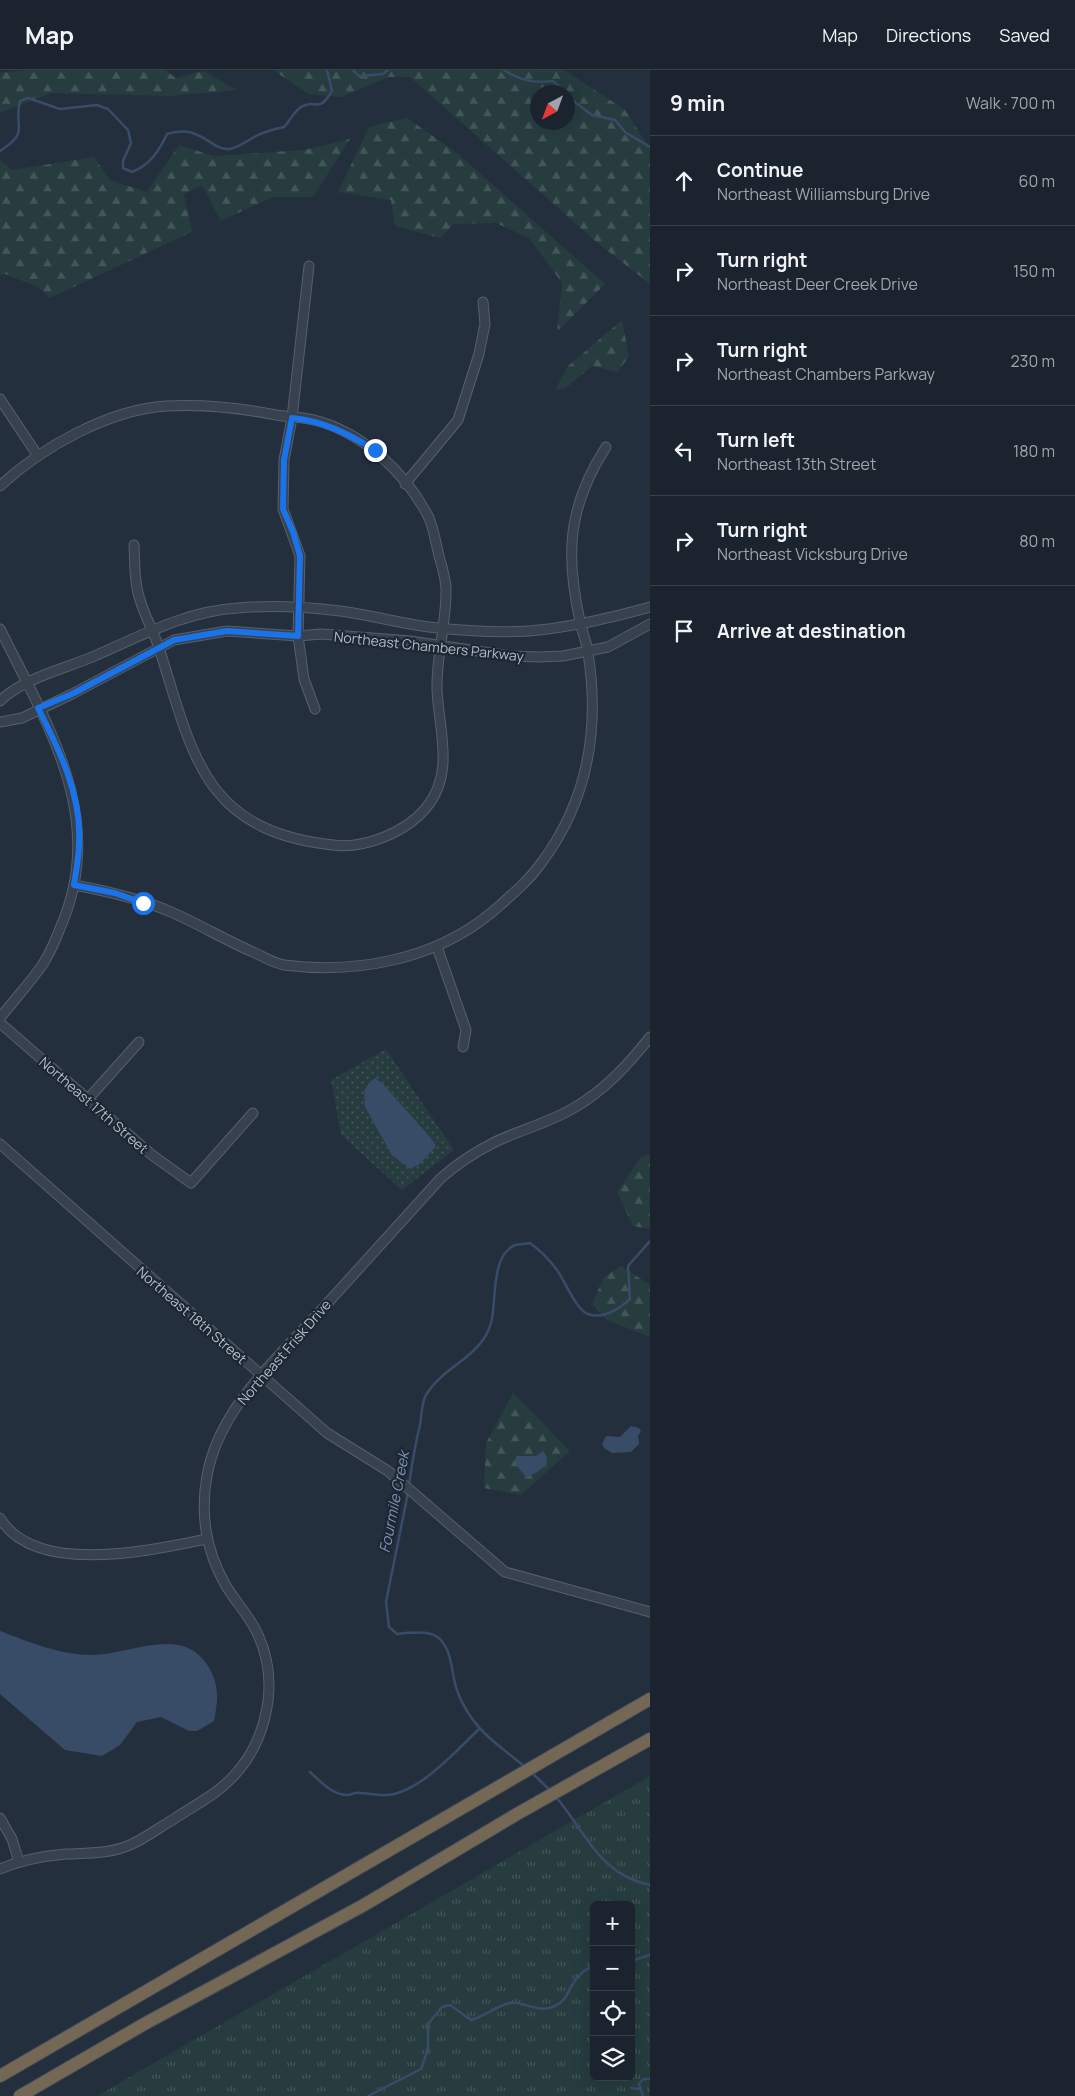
<!DOCTYPE html>
<html lang="en">
<head>
<meta charset="utf-8">
<style>
  :root { --surface:#1b232e; --page:#282f3a; --text:#f1f3f6; --muted:#a0a4aa; --line:#39404a }
  body { margin:0; font-family:Manrope,sans-serif; background:var(--page); color:var(--text) }
  .controls { position:absolute; right:15px; bottom:15px; display:grid; overflow:hidden; border-radius:8px; box-shadow:0 5px 20px #0002 }
  .controls button { width:45px; height:45px; display:grid; place-items:center; padding:0; border:0; border-bottom:1px solid var(--line); background:var(--surface); color:var(--text); font:25px sans-serif }
  .compass { position:absolute; left:530px; top:15px; width:45px; height:45px; border-radius:50%; background:var(--surface); box-shadow:0 5px 20px #0002; rotate:221deg }
  .stop { position:absolute; width:15px; height:15px; margin:-11px; border:4px solid #1a73e8; border-radius:50%; background:#fff }
  .stop.end { background:#1a73e8; border-color:#fff; box-shadow:0 1px 5px #0008 }
  .list { margin:0; padding:0; list-style:none }
  h2 { display:flex; justify-content:space-between; align-items:center; height:65px; margin:0; padding:0 20px; font-size:21px }
  h2 small { font-size:16px; font-weight:400; color:var(--muted) }
  .list li { display:grid; grid-template-columns:32px 1fr auto; gap:15px; align-items:center; box-sizing:border-box; height:90px; padding:0 20px; border-top:1px solid var(--line) }
  .list b { display:block; font-size:19px; white-space:nowrap }
  .list p { margin:0; font-size:16px; white-space:nowrap; color:var(--muted) }
  .list em { font-size:16px; font-style:normal; color:var(--muted) }
  .icon { flex:none; width:28px; height:28px; fill:none; stroke:currentColor; stroke-width:2; stroke-linecap:round; stroke-linejoin:round }
  .map { position:relative; flex:none; width:650px; height:2026px; overflow:hidden }
  header { display:flex; align-items:center; gap:30px; box-sizing:border-box; height:70px; padding:0 25px; background:var(--surface); border-bottom:1px solid var(--line) }
  header strong { font-size:24px }
  nav { display:flex; gap:28px; margin-inline-start:auto; font-size:18px }
  main { display:flex }
  aside { flex:1; background:var(--surface) }
  .map>svg:first-child { display:block }
  .grass { fill:url(#grass-tufts); fill-rule:evenodd }
  .forest { fill:url(#forest-firs); fill-rule:evenodd }
  .park { fill:url(#park-dots) }
  .water { fill:#394c67 }
  .lines { fill:none; stroke-linecap:round; stroke-linejoin:round }
  .stream { stroke:#394c67; stroke-width:2.5 }
  .minor-casing { stroke:#565f6c; stroke-width:11 }
  .highway-casing { stroke:#434c59; stroke-width:14 }
  .minor { stroke:#38414e; stroke-width:9 }
  .highway { stroke:#746855; stroke-width:12 }
  .route { stroke:#1a73e8; stroke-width:6 }
  .labels { text-anchor:middle; dominant-baseline:central; stroke-width:4.5; stroke-linejoin:round; paint-order:stroke }
  .street-label { font-size:14px; fill:#b4bcc9; stroke:#1d2633 }
  .water-label { font-size:15px; font-style:italic; fill:#7c92b1; stroke:#1d2633 }
</style>
</head>
<body>
<header>
<strong>Map</strong>
<nav><a>Map</a><a>Directions</a><a>Saved</a></nav>
</header>
<main>
<div class="map">
<svg width="650" height="2026" viewBox="0 0 650 2026">
  <defs>
    <pattern id="grass-tufts" width="24" height="20" patternUnits="userSpaceOnUse" patternTransform="scale(1.25)"><rect width="24" height="20" fill="#263c3f"/><path d="M3 7l-1-3M5 7V3M7 7l1-3M15 17l-1-3M17 17v-4M19 17l1-3" fill="none" stroke="#435659"/></pattern>
    <pattern id="forest-firs" width="22" height="20" patternUnits="userSpaceOnUse" patternTransform="scale(1.25)"><rect width="22" height="20" fill="#263c3f"/><path d="M5 1l3.5 6h-7zM16 11l3.5 6h-7z" fill="#435659"/></pattern>
    <pattern id="park-dots" width="8" height="8" patternUnits="userSpaceOnUse" patternTransform="scale(1.25)"><rect width="8" height="8" fill="#263c3f"/><path d="M2 2h.1M6 6h.1" fill="none" stroke="#435659" stroke-width="1.8" stroke-linecap="round"/></pattern>
  </defs>
  <rect width="100%" height="100%" fill="#242f3e"/>
  <path class="grass" d="M650,1706V2026H97ZM594,1835H631V2007H594Z"/>
  <g class="forest">
    <polygon points="25,0 165,0 176,8 204,1 237,20 170,26 51,23 0,43 0,3"/>
    <path d="M273,0H564L625,40L650,79V214L600,175L410,7H389L341,27L309,24ZM538,22H568V52H538Z"/>
    <polygon points="407,48 457,83 605,214 557,262 562,213 529,168 496,153 454,154 440,168 395,156 391,130 338,122 369,57"/>
    <polygon points="350,69 313,127 273,127 221,151 202,115 184,124 192,162 50,228 38,217 5,204 0,205 0,90 12,100 94,87 110,110 147,122 179,75 214,86 304,80"/>
    <polygon points="622,250 629,287 617,302 592,296 564,319 555,320 568,296"/>
    <polygon points="650,1084 650,1159 633,1156 617,1122 640,1088"/>
    <polygon points="621,1196 650,1215 650,1267 607,1250 592,1234 604,1207"/>
    <polygon points="513,1323 570,1381 521,1425 484,1418 486,1373"/>
  </g>
  <polygon class="park" points="386,979 454,1080 402,1120 341,1065 331,1010"/>
  <g class="water">
    <polygon points="375,1008 384,1015 430,1067 436,1076 420,1094 410,1099 392,1085 365,1037 364,1021 369,1013"/>
    <polygon points="631,1356 639,1358 641,1362 638,1365 639,1374 631,1382 612,1383 604,1378 602,1374 606,1366 620,1367"/>
    <path d="M543,1381C555,1394 537,1403 526,1407L516,1395V1386H536Z"/>
    <path d="M0,1561C30,1572 59,1585 92,1585C130,1585 182,1554 208,1596C220,1616 218,1630 214,1651L197,1661H189L161,1647L137,1652L120,1675L102,1686L65,1680L0,1624Z"/>
  </g>
  <g class="lines">
    <g class="stream">
      <polyline points="353,0 359,6 383,4 388,0"/>
      <path d="M504,0C522,11 532,13 553,11L564,22"/>
      <polyline points="568,27 592,45 615,50 625,62 650,77"/>
      <path d="M0,81C31,61 13,59 20,31L28,28L60,39L97,35L108,39L128,60L131,73L123,91V98L132,102C150,95 159,81 167,64C201,53 210,81 230,79C240,77 248,70 258,65C267,61 275,59 284,57C290,51 295,39 303,36C318,29 318,44 332,21L327,0"/>
      <path d="M409,1415C412,1394 415,1375 420,1355C422,1345 421,1334 426,1325C443,1296 482,1287 491,1253C497,1232 490,1186 515,1175C519,1174 525,1174 530,1173C541,1181 549,1189 557,1200C565,1211 576,1240 588,1244C604,1250 619,1239 630,1229L628,1196L650,1171"/>
      <path d="M408,1423L386,1532L389,1557L397,1564C406,1563 418,1562 427,1563C449,1566 451,1593 454,1609C456,1620 462,1633 467,1641C482,1666 504,1679 525,1697"/>
      <path d="M310,1702C320,1711 333,1726 349,1725C353,1724 355,1722 360,1723C368,1723 378,1726 387,1725C419,1723 456,1681 479,1659"/>
      <polyline points="531,1702 551,1721"/>
      <path d="M556,1727C586,1762 598,1804 650,1815"/>
      <polyline points="631,1891 650,1885"/>
      <polyline points="631,2018 639,2019"/>
      <path d="M368,2026L421,1999L428,1979V1954L442,1937L450,1935L471,1950C484,1946 494,1938 506,1934C522,1928 536,1945 555,1936C573,1928 567,1906 594,1896"/>
      <polyline points="643,2026 639,2014 643,2009 650,2009"/>
    </g>
    <defs>
      <g id="minor">
        <polyline points="309,196 292,348 284,390 283,439 300,486 298,566 304,609 315,639"/>
        <polyline points="0,329 38,386"/>
        <polyline points="405,414 458,350 479,284 485,254 483,232"/>
        <path d="M0,416C42,377 108,340 166,336C202,334 241,338 276,345C288,347 302,347 314,350C363,362 407,404 429,448C434,460 436,474 439,486C442,496 445,507 446,517C447,552 436,586 437,620C439,661 455,703 426,738C405,763 364,779 333,775C204,761 193,686 160,581C155,564 146,549 141,533C134,514 135,495 134,475"/>
        <path d="M0,559C47,654 108,748 61,856C56,869 50,883 43,894C30,913 14,930 0,948"/>
        <path d="M0,631C24,608 61,600 92,587C139,567 185,541 238,538C271,535 307,537 340,541C370,545 399,553 429,557C465,561 504,564 539,560C576,556 614,547 650,537"/>
        <polyline points="0,652 22,648 72,624 174,570 227,561 298,566 321,564 410,571 511,586 539,587 563,586 608,577 650,554"/>
        <path d="M74,815C107,821 141,829 171,842C199,854 225,870 253,882C262,886 273,893 284,895C356,904 434,890 491,843C509,827 528,812 542,792C588,730 600,659 588,583C587,573 582,562 580,551C565,484 568,436 606,377"/>
        <polyline points="437,877 466,960 463,977"/>
        <polyline points="0,953 152,1085 191,1113 253,1043"/>
        <polyline points="88,1029 139,972"/>
        <polyline points="0,1074 327,1363 388,1401 505,1502 650,1542"/>
        <path d="M0,1448C35,1507 152,1480 207,1469"/>
        <polyline points="0,1748 12,1769 19,1792"/>
        <path d="M0,1799C21,1790 43,1786 66,1784C89,1783 111,1784 132,1774C147,1767 160,1757 174,1749C190,1738 208,1729 222,1717C265,1681 281,1618 259,1567C251,1547 235,1532 225,1514C206,1481 200,1443 207,1406C219,1337 279,1287 324,1237C363,1194 402,1151 441,1108C458,1093 475,1082 495,1072C520,1060 548,1053 572,1039C604,1021 628,995 650,967"/>
      </g>
      <g id="highway">
        <polyline points="0,2006 650,1629"/>
        <polyline points="20,2026 146,1953 364,1835 517,1744 650,1669"/>
      </g>
    </defs>
    <use href="#minor" class="minor-casing"/>
    <use href="#highway" class="highway-casing"/>
    <use href="#minor" class="minor"/>
    <use href="#highway" class="highway"/>
  </g>
  <g class="lines">
    <path class="route" d="M143,833L115,823L74,815C76,801 79,787 79,773C82,726 59,679 38,638L72,624L174,570L227,561L298,566L300,486L293,462L283,439L284,390L292,348C324,351 348,364 375,380"/>
  </g>
  <g class="labels">
    <g class="street-label">
      <text transform="translate(429 576) rotate(6)">Northeast Chambers Parkway</text>
      <text transform="translate(94 1035) rotate(41)">Northeast 17th Street</text>
      <text transform="translate(192 1245) rotate(41)">Northeast 18th Street</text>
      <text transform="translate(284 1282) rotate(-49)">Northeast Frisk Drive</text>
    </g>
    <g class="water-label">
      <text transform="translate(394 1432) rotate(-79)">Fourmile Creek</text>
    </g>
  </g>
</svg>
<div class="controls">
<button>+</button>
<button>−</button>
<button><svg class="icon" aria-label="locate" viewBox="0 0 24 24"><circle cx="12" cy="12" r="6"/><path d="M12 2v4M12 18v4M2 12h4M18 12h4"/></svg></button>
<button><svg class="icon" aria-label="layers" viewBox="0 0 24 24"><path d="M12 4l9 5-9 5-9-5zM3 14l9 5 9-5"/></svg></button>
</div>
<svg class="compass" viewBox="-18 -18 36 36"><path d="M0-13l5 13h-10z" fill="#e53935"/><path d="M0 13l5-13h-10z" fill="#a0a4aa"/></svg>
<div class="stop" style="left:143px;top:833px"></div>
<div class="stop end" style="left:375px;top:380px"></div>
</div>
<aside>
<h2>9 min<small>Walk · 700 m</small></h2>
<ul class="list">
<li><svg class="icon" aria-label="ahead" viewBox="0 0 24 24"><path d="M12 20V5M6 11l6-6 6 6"/></svg><div><b>Continue</b><p>Northeast Williamsburg Drive</p></div><em>60 m</em></li>
<li><svg class="icon" aria-label="right" viewBox="0 0 24 24"><path d="M7 20v-9h11M14 6l5 5-5 5"/></svg><div><b>Turn right</b><p>Northeast Deer Creek Drive</p></div><em>150 m</em></li>
<li><svg class="icon" aria-label="right" viewBox="0 0 24 24"><path d="M7 20v-9h11M14 6l5 5-5 5"/></svg><div><b>Turn right</b><p>Northeast Chambers Parkway</p></div><em>230 m</em></li>
<li><svg class="icon" aria-label="left" viewBox="0 0 24 24"><path d="M17 20v-9H6M10 6l-5 5 5 5"/></svg><div><b>Turn left</b><p>Northeast 13th Street</p></div><em>180 m</em></li>
<li><svg class="icon" aria-label="right" viewBox="0 0 24 24"><path d="M7 20v-9h11M14 6l5 5-5 5"/></svg><div><b>Turn right</b><p>Northeast Vicksburg Drive</p></div><em>80 m</em></li>
<li><svg class="icon" aria-label="arrive" viewBox="0 0 24 24"><path d="M6 21V4h12l-3 4 3 4H6"/></svg><div><b>Arrive at destination</b></div></li>
</ul>
</aside>
</main>
</body>
</html>
